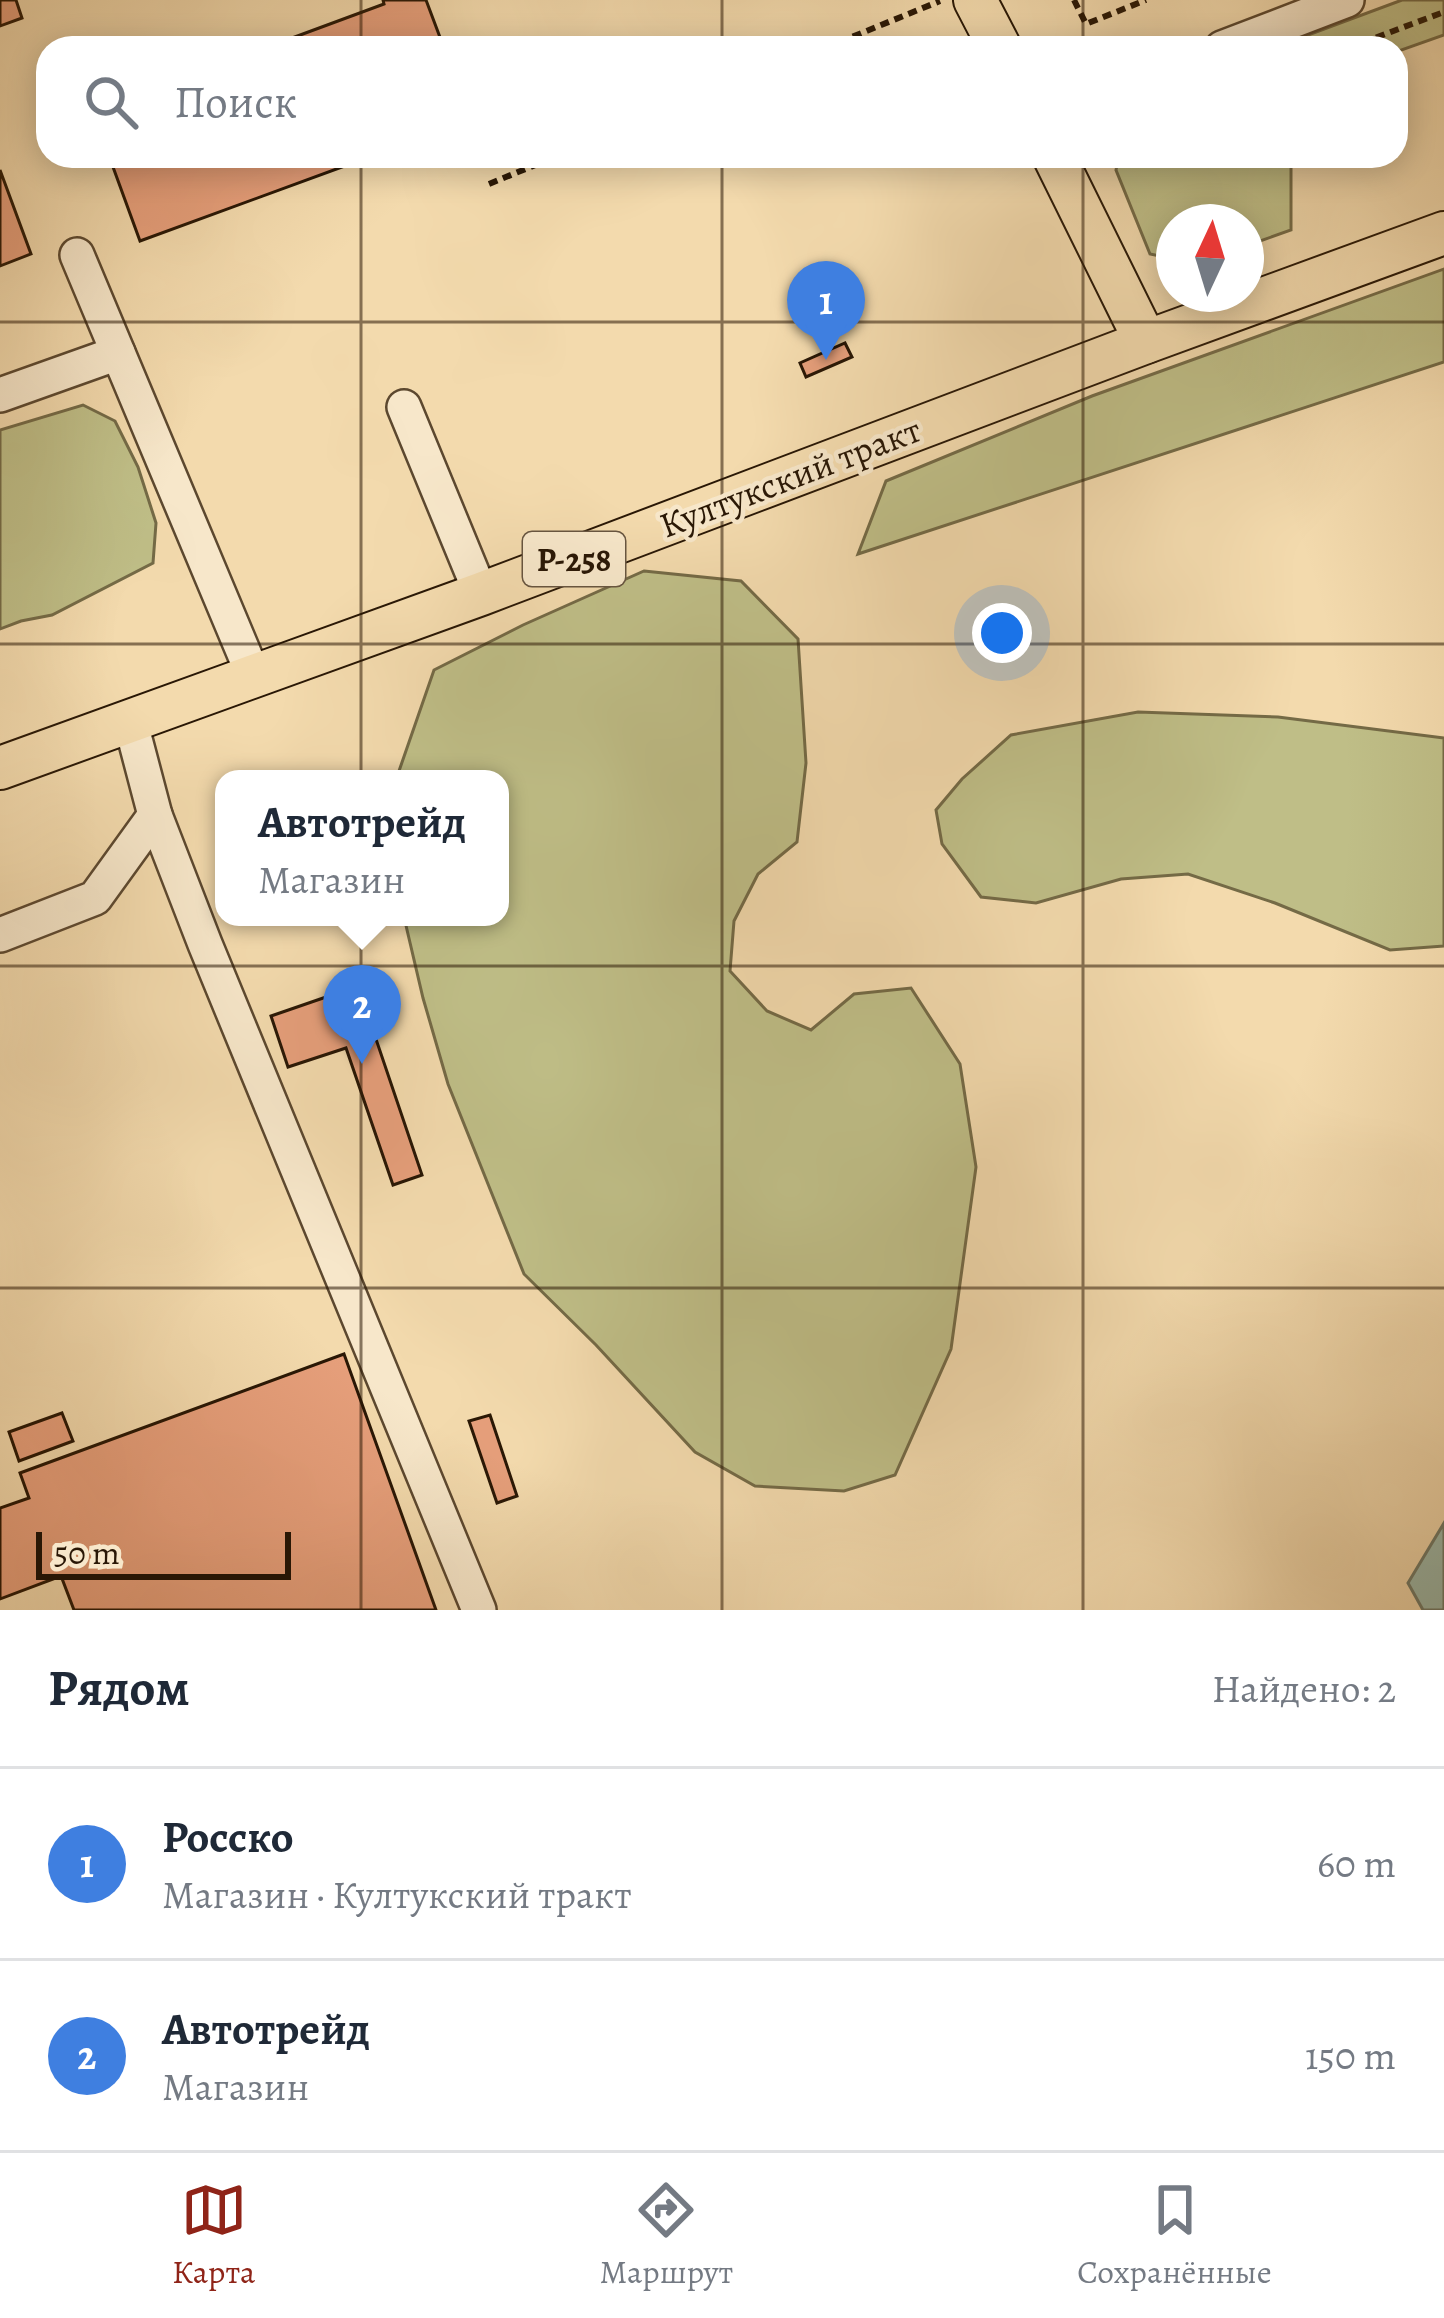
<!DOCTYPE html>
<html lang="ru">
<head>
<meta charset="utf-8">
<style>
  :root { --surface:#fff; --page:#f6f6f7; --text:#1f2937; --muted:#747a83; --line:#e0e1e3; --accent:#8f2418 }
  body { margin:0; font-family:Alegreya,serif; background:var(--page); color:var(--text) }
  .compass { position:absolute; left:1156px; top:204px; width:108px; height:108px; border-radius:50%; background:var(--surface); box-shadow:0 6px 30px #0003; rotate:4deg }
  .scale { position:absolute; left:36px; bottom:30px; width:255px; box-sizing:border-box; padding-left:12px; border:6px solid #291705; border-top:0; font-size:33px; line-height:42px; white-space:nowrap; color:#291705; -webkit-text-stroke:9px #f7e7ca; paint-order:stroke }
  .you { position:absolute; left:1002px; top:633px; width:42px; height:42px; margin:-30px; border:9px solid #fff; border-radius:50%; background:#1a73e8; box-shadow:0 0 0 18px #1a73e833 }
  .badge { display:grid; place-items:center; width:78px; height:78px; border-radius:50%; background:var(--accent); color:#fff; font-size:39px; font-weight:700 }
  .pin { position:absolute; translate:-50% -99px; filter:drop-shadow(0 3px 6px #0008) }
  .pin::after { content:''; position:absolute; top:63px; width:42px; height:36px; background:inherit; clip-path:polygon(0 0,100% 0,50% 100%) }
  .popup { position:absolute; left:215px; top:770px; width:294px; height:156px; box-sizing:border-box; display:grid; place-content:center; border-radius:24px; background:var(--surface); filter:drop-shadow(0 3px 9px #0005); font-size:39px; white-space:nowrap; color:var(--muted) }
  .popup b { font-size:45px; color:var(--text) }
  .popup::after { content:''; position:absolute; left:50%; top:100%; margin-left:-24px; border:24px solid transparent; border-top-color:var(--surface) }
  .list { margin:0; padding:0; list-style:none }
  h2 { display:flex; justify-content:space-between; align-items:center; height:156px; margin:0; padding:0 48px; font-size:51px }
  h2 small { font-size:39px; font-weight:400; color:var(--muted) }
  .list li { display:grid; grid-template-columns:78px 1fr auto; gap:36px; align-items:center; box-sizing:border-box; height:192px; padding:0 48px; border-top:3px solid var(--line) }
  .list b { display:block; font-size:45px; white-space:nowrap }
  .list p { margin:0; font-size:39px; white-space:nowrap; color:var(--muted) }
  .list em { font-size:39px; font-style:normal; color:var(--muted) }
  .icon { flex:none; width:66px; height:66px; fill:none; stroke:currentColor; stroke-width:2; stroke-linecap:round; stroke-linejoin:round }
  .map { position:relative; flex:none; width:1444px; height:1610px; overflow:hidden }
  .search { position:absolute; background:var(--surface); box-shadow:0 6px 30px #0003; left:36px; right:36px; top:36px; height:132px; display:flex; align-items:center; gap:30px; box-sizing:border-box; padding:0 42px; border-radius:36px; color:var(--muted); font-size:45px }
  .sheet { height:540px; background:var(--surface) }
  nav { display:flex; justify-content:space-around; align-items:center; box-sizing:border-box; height:168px; border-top:3px solid var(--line); background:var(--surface); font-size:33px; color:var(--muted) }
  nav a { display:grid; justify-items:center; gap:6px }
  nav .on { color:var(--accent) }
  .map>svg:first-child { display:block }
  .green { fill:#bfbe87; stroke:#746a46; stroke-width:3 }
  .water { fill:#9bbaac; stroke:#6d7969; stroke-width:3 }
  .building { fill:#e69f7b; stroke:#291705; stroke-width:3 }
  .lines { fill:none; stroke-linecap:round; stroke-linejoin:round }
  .minor-casing { stroke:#5c482f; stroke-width:38 }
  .major-casing { stroke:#291705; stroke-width:46 }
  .path { stroke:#291705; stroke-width:6; stroke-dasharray:9 6; stroke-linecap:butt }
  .minor { stroke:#f7e7ca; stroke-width:33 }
  .major { stroke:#f3daad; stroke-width:42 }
  .grid { fill:none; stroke:#291705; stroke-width:3; stroke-opacity:0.55 }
  .labels { text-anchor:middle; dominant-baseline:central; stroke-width:9; stroke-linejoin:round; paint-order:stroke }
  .shield { fill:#f7e7ca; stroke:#675540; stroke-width:3 }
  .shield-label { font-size:33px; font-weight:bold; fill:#291705 }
  .street-label { font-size:36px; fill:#291705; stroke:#f7e7ca }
</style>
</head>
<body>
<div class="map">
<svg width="1444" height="1610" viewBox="0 0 1444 1610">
  <rect width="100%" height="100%" fill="#f3daad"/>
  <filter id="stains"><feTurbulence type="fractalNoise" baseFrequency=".00167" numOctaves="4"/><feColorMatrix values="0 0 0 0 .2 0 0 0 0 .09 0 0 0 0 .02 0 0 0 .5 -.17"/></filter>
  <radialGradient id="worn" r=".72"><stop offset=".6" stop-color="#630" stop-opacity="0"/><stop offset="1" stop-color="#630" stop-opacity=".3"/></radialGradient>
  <g class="green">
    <polygon points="1402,0 1444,0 1444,35 1396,52 1396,48 1273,48"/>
    <polygon points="1119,156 1291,156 1291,230 1246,246 1246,222 1174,222 1174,259 1150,254 1116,170"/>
    <polygon points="1444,269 1444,362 858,554 886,481 1092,396"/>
    <polygon points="83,405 115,421 138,467 156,523 153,563 52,615 21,621 0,629 0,430"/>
    <polygon points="644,571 741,581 798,639 806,763 797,842 758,874 734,921 730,971 767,1011 811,1030 854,994 911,988 960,1064 976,1167 951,1349 895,1475 844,1491 755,1486 695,1452 596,1345 524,1274 448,1084 423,998 404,917 500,917 500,779 399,779 399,771 434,670 523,625"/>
    <polygon points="1138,712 1278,717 1444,738 1444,946 1390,950 1275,903 1188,874 1121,879 1036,903 981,897 942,844 936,810 962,779 1011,735"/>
  </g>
  <polygon class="water" points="1444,1523 1444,1610 1423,1610 1408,1583"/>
  <g class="building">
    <polygon points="0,0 16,0 22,18 0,26"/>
    <polygon points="383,0 426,0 444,48 265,48 384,4"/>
    <polygon points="109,156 372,156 140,241"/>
    <polygon points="0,170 31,254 0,266"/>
    <polygon points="845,343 852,357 806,377 800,363"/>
    <polygon points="358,986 422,1175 393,1185 346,1048 288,1067 271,1016"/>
    <polygon points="344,1354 436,1610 74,1610 61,1576 0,1599 0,1508 29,1498 20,1473"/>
    <polygon points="62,1413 73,1441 19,1461 9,1432"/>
    <polygon points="490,1415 517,1496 497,1503 469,1421"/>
  </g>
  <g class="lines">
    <defs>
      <g id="minor">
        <polyline points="1222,48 1347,0"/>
        <polyline points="77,255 254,677"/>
        <polyline points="0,395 118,353"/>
        <polyline points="404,407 481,594"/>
        <polyline points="155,815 205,944 479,1610"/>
        <polyline points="0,935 95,898 155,815 130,720"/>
      </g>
      <g id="major">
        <polyline points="975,0 1000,48"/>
        <polyline points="1054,156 1146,342"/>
        <polyline points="0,768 481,594 1146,342 1444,233"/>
      </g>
    </defs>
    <use href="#minor" class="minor-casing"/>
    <use href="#major" class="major-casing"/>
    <g class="path">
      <polyline points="1074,0 1086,24 1146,0"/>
      <polyline points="825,48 940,1"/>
      <polyline points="1348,48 1444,12"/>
      <polyline points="489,184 557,156"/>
    </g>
    <use href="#minor" class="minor"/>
    <use href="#major" class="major"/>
  </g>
  <path class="grid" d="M361,0V48M722,0V48M1083,0V48M361,156V1610M722,156V1610M1083,156V1610M0,322H1444M0,644H1444M0,966H1444M0,1288H1444"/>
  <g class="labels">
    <rect class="shield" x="523" y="532" width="102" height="54" rx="9"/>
    <g class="shield-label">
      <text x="574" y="559">Р-258</text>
    </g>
    <g class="street-label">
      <text transform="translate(790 477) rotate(-21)">Култукский тракт</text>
    </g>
  </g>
  <rect width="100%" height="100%" filter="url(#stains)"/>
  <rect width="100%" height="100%" fill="url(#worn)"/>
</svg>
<svg class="compass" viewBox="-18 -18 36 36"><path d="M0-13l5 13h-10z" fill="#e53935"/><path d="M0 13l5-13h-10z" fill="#747a83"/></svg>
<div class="scale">50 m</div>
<div class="you"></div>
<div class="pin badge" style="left:826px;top:360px;background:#3f7fe0">1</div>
<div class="pin badge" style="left:362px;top:1064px;background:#3f7fe0">2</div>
<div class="popup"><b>Автотрейд</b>Магазин</div>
<div class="search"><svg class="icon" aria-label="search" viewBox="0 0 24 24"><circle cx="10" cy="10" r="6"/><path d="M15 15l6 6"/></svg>Поиск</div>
</div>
<section class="sheet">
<h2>Рядом<small>Найдено: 2</small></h2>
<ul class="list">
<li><span class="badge" style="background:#3f7fe0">1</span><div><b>Росско</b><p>Магазин · Култукский тракт</p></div><em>60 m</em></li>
<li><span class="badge" style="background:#3f7fe0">2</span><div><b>Автотрейд</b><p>Магазин</p></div><em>150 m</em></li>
</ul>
</section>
<nav>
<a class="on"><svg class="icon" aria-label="map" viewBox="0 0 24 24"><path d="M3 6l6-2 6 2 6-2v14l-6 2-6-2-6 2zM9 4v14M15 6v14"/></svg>Карта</a>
<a><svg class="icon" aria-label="directions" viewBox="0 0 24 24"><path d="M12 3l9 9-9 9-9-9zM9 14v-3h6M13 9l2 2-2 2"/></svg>Маршрут</a>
<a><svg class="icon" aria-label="saved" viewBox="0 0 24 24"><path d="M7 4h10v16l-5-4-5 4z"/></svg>Сохранённые</a>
</nav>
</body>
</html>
